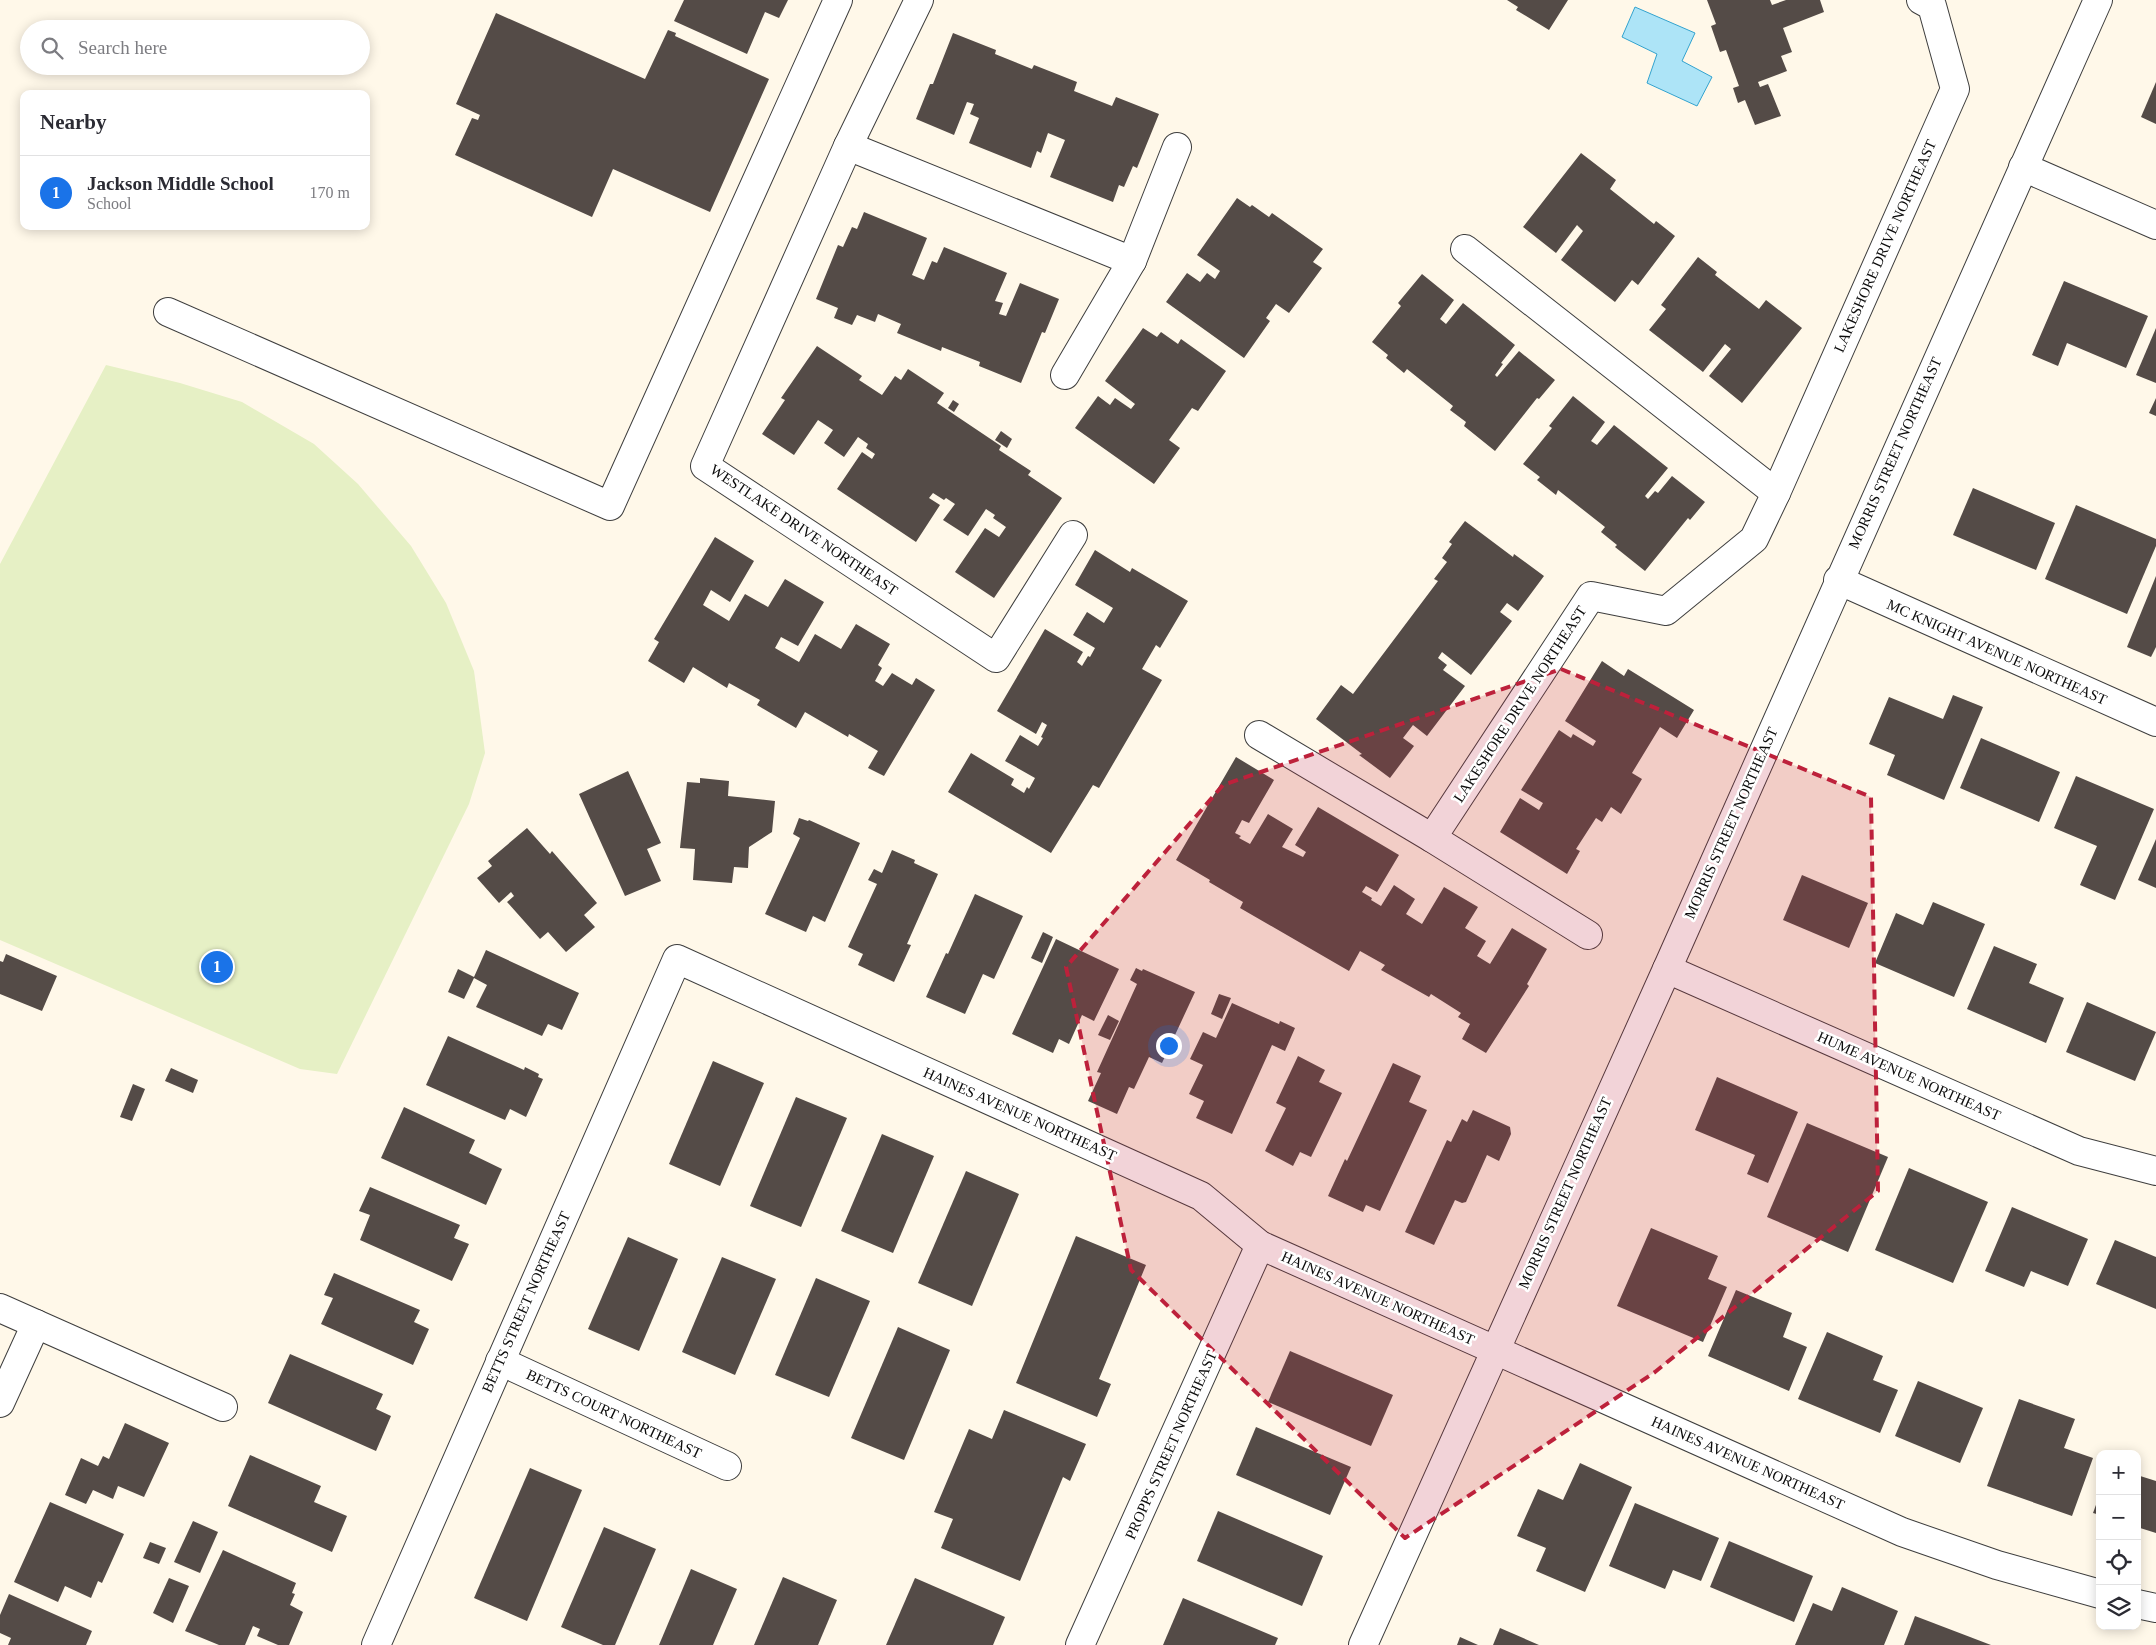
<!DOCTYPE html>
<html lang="en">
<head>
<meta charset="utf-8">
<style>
  :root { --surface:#fff; --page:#f2f2f3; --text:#2b2b33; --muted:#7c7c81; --line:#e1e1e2; --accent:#1a73e8 }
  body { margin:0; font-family:Georgia,serif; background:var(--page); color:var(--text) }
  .controls { position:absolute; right:15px; bottom:15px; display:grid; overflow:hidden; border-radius:10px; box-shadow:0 2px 12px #0003 }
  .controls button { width:45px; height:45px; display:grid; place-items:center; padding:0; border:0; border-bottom:1px solid var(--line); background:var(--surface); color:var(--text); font:25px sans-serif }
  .you { position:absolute; left:1168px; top:1045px; width:18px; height:18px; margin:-12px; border:4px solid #fff; border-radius:50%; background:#1a73e8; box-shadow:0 0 0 8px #1a73e833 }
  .badge { display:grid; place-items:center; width:32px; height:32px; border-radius:50%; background:var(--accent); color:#fff; font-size:16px; font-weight:700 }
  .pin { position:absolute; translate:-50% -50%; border:2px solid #fff; box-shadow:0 1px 5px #0006 }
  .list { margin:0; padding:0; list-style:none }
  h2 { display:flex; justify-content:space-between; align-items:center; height:65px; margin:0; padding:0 20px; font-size:21px }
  h2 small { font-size:16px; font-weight:400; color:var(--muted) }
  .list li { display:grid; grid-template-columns:32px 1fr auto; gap:15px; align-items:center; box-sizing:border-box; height:75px; padding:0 20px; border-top:1px solid var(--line) }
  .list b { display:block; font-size:19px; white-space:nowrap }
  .list p { margin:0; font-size:16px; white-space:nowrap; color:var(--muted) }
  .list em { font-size:16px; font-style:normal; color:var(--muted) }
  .icon { flex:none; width:28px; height:28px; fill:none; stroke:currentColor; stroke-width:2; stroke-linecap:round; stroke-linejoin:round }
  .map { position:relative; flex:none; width:2156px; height:1645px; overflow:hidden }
  .search { position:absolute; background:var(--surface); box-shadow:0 2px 12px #0003; left:20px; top:20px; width:350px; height:55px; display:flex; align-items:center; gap:12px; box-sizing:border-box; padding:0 18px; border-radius:28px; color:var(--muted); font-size:19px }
  .panel { position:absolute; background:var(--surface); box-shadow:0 2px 12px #0003; left:20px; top:90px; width:350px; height:140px; border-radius:10px }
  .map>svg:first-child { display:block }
  .pitch { fill:#e6f0c5 }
  .water { fill:#ade4f7; stroke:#33a3cf }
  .building { fill:#544b47 }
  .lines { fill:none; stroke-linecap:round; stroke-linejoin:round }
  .minor-casing { stroke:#3e3e3e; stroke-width:30 }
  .minor { stroke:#fff; stroke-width:28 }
  .marked { fill:#bd213b; fill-opacity:0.2; stroke:#bd213b; stroke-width:4; stroke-dasharray:10 6; stroke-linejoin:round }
  .labels { text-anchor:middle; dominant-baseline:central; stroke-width:5; stroke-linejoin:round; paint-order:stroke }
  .street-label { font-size:15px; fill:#0b0b0b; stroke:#fff }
</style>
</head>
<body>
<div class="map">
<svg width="2156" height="1645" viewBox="0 0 2156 1645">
  <rect width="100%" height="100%" fill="#fff8e9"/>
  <polygon class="pitch" points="106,365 180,383 242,402 314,444 358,484 411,546 446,603 474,671 485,753 469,804 337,1074 300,1069 0,940 0,564"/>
  <polygon class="water" points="1635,7 1695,33 1682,61 1712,77 1697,106 1647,83 1657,54 1622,37"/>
  <g class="building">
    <polygon points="684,0 788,0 779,18 765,12 747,54 674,21"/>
    <polygon points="1507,0 1568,0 1549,30 1516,10 1518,7"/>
    <polygon points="1707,0 1770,0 1772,5 1786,0 1820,0 1824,12 1783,28 1792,52 1781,56 1787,71 1758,82 1760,87 1768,84 1781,116 1755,125 1745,100 1738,103 1733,88 1739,86 1726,50 1720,52 1711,26 1716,24"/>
    <polygon points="496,13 645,79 668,30 676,33 675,36 769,79 710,212 613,169 592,217 455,155 472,118 478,120 480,115 456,104"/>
    <polygon points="953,33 996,50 995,54 1032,69 1034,65 1077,82 1074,91 1112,106 1116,97 1159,114 1137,168 1133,166 1124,187 1119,185 1113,202 1050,177 1065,140 1048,133 1041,153 1037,151 1031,168 969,143 979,118 970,114 974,104 967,102 954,135 916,119 930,84 933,84"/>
    <polygon points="2156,82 2156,124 2141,117"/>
    <polygon points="1581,153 1616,180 1610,189 1654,224 1656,221 1675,236 1638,285 1632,280 1615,302 1561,260 1583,231 1577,225 1556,253 1523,227"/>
    <polygon points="1237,198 1250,207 1252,205 1269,217 1272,213 1323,249 1313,262 1322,268 1289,313 1276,304 1266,318 1270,321 1244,358 1166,302 1187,273 1200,282 1207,273 1215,279 1220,271 1197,255"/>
    <polygon points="864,212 927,238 912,275 924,280 932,261 937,263 944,247 1007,273 995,301 1003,303 999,314 1006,316 1020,283 1059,299 1045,333 1042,332 1021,383 979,366 980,362 942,347 941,351 897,333 901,324 878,314 875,322 857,315 852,325 834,318 838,308 816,299 838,245 843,247 852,227 857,229"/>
    <polygon points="1698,257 1717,272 1715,275 1759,309 1766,300 1802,328 1742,403 1709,376 1731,349 1725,344 1703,372 1649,330 1666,309 1661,305"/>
    <polygon points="1422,274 1454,300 1440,319 1446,324 1463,303 1515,345 1501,363 1503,364 1495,375 1497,377 1519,351 1555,380 1539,399 1537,398 1495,451 1464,426 1466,422 1450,410 1453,406 1407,369 1404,373 1386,358 1388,355 1372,342 1401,306 1398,303"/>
    <polygon points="2064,281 2148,316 2126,368 2067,343 2058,366 2032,355"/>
    <polygon points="1143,328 1157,337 1161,332 1178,344 1181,339 1226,371 1198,411 1192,408 1169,440 1180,448 1154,484 1075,428 1098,396 1110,405 1115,398 1131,409 1135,404 1105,381"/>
    <polygon points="2156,328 2156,383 2136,375"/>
    <polygon points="817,346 862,376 859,380 882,395 895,376 901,380 908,369 944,393 937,403 1001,446 999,450 1031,471 1028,475 1062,498 994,598 955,572 985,528 999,537 1006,527 993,518 995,515 986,509 968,536 943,520 955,504 946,498 944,500 933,493 929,498 940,505 916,542 837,489 862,452 872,459 875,454 866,448 868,444 858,437 844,457 824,443 833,430 818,420 794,455 762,434 785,400 781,398"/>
    <polygon points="1573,396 1605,422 1591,441 1597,445 1614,425 1668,468 1645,496 1648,499 1655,491 1658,493 1672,476 1705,502 1690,520 1688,518 1645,571 1615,547 1617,545 1601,532 1605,527 1558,490 1556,495 1537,480 1540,477 1523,464 1552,428 1549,426"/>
    <polygon points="2156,398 2156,416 2149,413"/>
    <polygon points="953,400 959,404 954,412 948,408"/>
    <polygon points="1001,431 1012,439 1007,448 995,440"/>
    <polygon points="1973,488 2055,523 2036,570 1953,535"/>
    <polygon points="2076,505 2156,539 2156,546 2127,614 2045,579"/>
    <polygon points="1465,521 1513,557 1514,554 1544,576 1518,611 1507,603 1500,612 1512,621 1471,675 1442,652 1438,658 1447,665 1443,670 1465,686 1427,736 1413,725 1403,738 1414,746 1390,778 1359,755 1362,754 1316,719 1341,685 1353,694 1438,581 1434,579 1447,562 1442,558 1452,544 1449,542"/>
    <polygon points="715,537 754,561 730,602 711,590 703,605 729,621 745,594 768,607 785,579 824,602 798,646 781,637 775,648 799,662 815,634 841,649 856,624 890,644 878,665 882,668 875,681 883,686 892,673 912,685 916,678 935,690 884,776 868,768 878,751 849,734 848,737 805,712 796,728 757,705 760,700 729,683 727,688 693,667 684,683 648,661 659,642 654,639"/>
    <polygon points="1095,550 1130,572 1132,568 1188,601 1160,648 1156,645 1142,669 1162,680 1099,788 1093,785 1051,853 948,792 971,753 1014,779 1011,785 1024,793 1027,787 1029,789 1035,778 1005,761 1020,735 1038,746 1043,738 1041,737 1047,725 1042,722 1036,734 997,711 1045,629 1083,652 1077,662 1082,666 1088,656 1090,657 1095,648 1073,635 1087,612 1104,623 1113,608 1075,585"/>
    <polygon points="2156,576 2156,647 2151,657 2127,647"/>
    <polygon points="1602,661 1624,676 1628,669 1694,710 1677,738 1660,727 1632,773 1642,779 1621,814 1611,807 1602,822 1596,818 1576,849 1580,851 1567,874 1500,832 1520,798 1539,810 1543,803 1521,790 1559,730 1571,738 1573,734 1593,746 1596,741 1565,721"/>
    <polygon points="1953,695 1983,707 1944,800 1887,775 1895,755 1869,744 1889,697 1943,719"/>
    <polygon points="1981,738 2060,772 2039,822 1960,788"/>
    <polygon points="1236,757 1274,780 1249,823 1242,820 1235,833 1241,836 1239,838 1250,844 1268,814 1293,829 1282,847 1303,857 1306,852 1295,845 1318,807 1399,855 1377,892 1366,886 1362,892 1372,898 1371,900 1381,906 1394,885 1415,899 1406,914 1422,924 1444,887 1478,907 1465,928 1486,941 1477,956 1490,964 1512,928 1547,949 1527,984 1529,986 1486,1053 1462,1039 1470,1024 1458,1017 1461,1013 1431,994 1429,997 1381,970 1385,965 1360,951 1349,971 1240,908 1243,902 1209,882 1210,880 1176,860"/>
    <polygon points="628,771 661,843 647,849 661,881 625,896 579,794"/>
    <polygon points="2076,776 2154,809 2115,900 2080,885 2097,846 2054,828"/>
    <polygon points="700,778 729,781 728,796 775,801 772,832 749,847 748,868 734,867 732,883 693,880 695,849 680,848 687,782 700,783"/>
    <polygon points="799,818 808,821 809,820 860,843 825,922 813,916 806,932 765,914 800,838 793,834"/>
    <polygon points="527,828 550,854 552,851 597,903 584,915 595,927 566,952 548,932 540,939 507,902 514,896 511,892 499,903 477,878 492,866 488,861"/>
    <polygon points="2156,839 2156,888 2138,880"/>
    <polygon points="892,850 915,860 914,863 938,874 907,944 911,945 894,982 858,965 863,954 848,947 877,884 868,880 874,869 882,873"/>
    <polygon points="1802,875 1868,903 1849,948 1783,920"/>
    <polygon points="975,894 1023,916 994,979 983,974 965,1014 926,997 946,953 948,954"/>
    <polygon points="1933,902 1985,924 1954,997 1875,963 1896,913 1923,925"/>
    <polygon points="1043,932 1053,937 1042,963 1031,958"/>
    <polygon points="1056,939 1119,969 1094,1021 1082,1015 1069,1044 1059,1039 1053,1053 1012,1034"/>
    <polygon points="1994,946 2037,964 2029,983 2064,998 2046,1043 1967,1009"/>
    <polygon points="486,950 579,993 562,1030 548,1024 542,1036 476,1007 487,985 474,978 464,999 448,992 458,969 474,977"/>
    <polygon points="6,954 57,976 42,1011 0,994 0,961 3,962"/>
    <polygon points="1136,968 1142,971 1143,969 1195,992 1162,1063 1149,1057 1134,1089 1129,1087 1117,1114 1088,1101 1101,1073 1097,1072 1137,984 1130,980"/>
    <polygon points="1219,994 1231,998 1222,1019 1211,1014"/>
    <polygon points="2087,1002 2156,1032 2135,1081 2066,1052"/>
    <polygon points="1232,1003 1279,1024 1280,1021 1295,1028 1285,1051 1272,1045 1232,1134 1196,1118 1204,1101 1189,1094 1203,1065 1190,1059 1203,1032 1216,1038"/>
    <polygon points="1108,1015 1119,1021 1110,1040 1098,1035"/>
    <polygon points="448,1036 524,1070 525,1067 539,1074 538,1077 543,1079 526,1117 510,1109 505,1120 426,1085"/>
    <polygon points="1298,1056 1325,1070 1319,1082 1342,1093 1311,1157 1300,1152 1293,1166 1265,1151 1286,1108 1276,1103"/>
    <polygon points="713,1061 764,1083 720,1186 669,1164"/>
    <polygon points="1393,1063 1421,1076 1409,1102 1427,1110 1380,1211 1366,1205 1363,1212 1328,1196 1345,1159 1347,1161"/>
    <polygon points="171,1068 198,1080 193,1093 165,1081"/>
    <polygon points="1717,1077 1798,1112 1768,1183 1747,1174 1755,1155 1695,1130"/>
    <polygon points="133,1084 145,1089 132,1121 120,1117"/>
    <polygon points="796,1097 847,1118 801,1227 750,1206"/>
    <polygon points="404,1107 475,1140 469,1153 502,1169 486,1205 381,1158"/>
    <polygon points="1473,1110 1510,1127 1511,1134 1499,1161 1487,1155 1466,1202 1462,1203 1455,1200 1434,1245 1405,1232 1447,1140 1451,1142 1462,1119 1467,1122"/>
    <polygon points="1807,1123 1888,1157 1848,1252 1767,1217"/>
    <polygon points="882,1134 934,1156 893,1253 841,1231"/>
    <polygon points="1909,1168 1988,1202 1953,1283 1875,1250"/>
    <polygon points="966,1171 1019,1194 972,1306 918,1283"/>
    <polygon points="370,1187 460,1225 454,1238 469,1244 452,1281 360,1240 370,1215 359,1211"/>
    <polygon points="2012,1207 2088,1239 2068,1286 2031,1271 2024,1287 1985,1271"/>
    <polygon points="1651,1228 1718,1256 1708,1279 1727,1287 1703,1342 1617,1306"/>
    <polygon points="1076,1236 1146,1265 1099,1379 1111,1384 1097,1417 1016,1383"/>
    <polygon points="628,1237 678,1259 639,1351 588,1329"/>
    <polygon points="2115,1240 2156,1257 2156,1309 2096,1284"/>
    <polygon points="722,1257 776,1279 735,1375 682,1352"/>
    <polygon points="334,1273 420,1310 414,1322 429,1329 413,1365 321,1324 333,1298 324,1295"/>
    <polygon points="816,1278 870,1301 829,1397 775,1375"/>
    <polygon points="1736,1290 1792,1313 1783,1337 1807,1347 1789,1391 1708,1356"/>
    <polygon points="898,1327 950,1350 904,1460 851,1438"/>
    <polygon points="1827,1332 1883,1356 1873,1380 1898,1390 1880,1433 1798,1399"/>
    <polygon points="1290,1351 1393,1395 1371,1446 1268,1402"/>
    <polygon points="290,1354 383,1394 376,1409 391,1416 376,1451 268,1403"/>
    <polygon points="1918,1381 1983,1408 1960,1463 1895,1436"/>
    <polygon points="2019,1399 2075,1419 2064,1448 2093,1458 2072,1516 1987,1486"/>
    <polygon points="1004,1410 1086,1444 1070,1481 1063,1477 1020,1581 941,1548 953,1519 934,1512 969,1429 992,1439"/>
    <polygon points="125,1423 169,1443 144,1497 118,1486 113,1499 93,1490 86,1504 65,1495 81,1458 98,1466 103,1456 109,1459"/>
    <polygon points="1256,1427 1351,1467 1330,1515 1236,1475"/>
    <polygon points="250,1455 321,1486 314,1502 347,1516 332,1552 228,1506"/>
    <polygon points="1580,1463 1632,1487 1585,1592 1536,1571 1546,1548 1517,1536 1538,1489 1563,1500"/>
    <polygon points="530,1468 582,1490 527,1621 474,1598"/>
    <polygon points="2137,1475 2156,1481 2156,1533 2137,1527"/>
    <polygon points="2100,1494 2100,1515 2093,1513"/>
    <polygon points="50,1502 124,1534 102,1583 98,1581 91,1598 65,1586 58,1602 14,1582"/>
    <polygon points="1635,1503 1719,1538 1701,1581 1673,1570 1665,1589 1609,1566"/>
    <polygon points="1218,1511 1323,1556 1302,1606 1197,1561"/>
    <polygon points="193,1521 218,1532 200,1573 174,1562"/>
    <polygon points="604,1527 656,1549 615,1645 603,1645 561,1627"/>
    <polygon points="1729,1541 1813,1576 1794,1622 1710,1587"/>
    <polygon points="150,1542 166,1548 159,1564 143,1558"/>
    <polygon points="223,1550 296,1583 292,1593 295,1594 290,1605 303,1612 289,1645 278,1645 257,1636 260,1629 253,1626 245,1645 219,1645 185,1631"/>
    <polygon points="691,1569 737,1589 713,1645 659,1645"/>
    <polygon points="783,1577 837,1600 818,1645 754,1645"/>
    <polygon points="169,1578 189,1586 173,1623 153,1613"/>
    <polygon points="915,1578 1005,1617 993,1645 886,1645"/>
    <polygon points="1842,1587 1898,1611 1884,1645 1795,1645 1813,1603 1832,1611"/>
    <polygon points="9,1594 92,1631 86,1645 8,1645 11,1638 0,1633 0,1615"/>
    <polygon points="1183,1598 1278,1638 1275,1645 1163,1645"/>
    <polygon points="1915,1616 1991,1645 1904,1645"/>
    <polygon points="1500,1628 1539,1645 1493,1645"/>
    <polygon points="1460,1637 1478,1645 1457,1645"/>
  </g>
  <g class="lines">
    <defs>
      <g id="minor">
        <polyline points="919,0 848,146 705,466 996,658 1073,535"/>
        <polyline points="848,146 1132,261"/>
        <polyline points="2023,167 2156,225"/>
        <polyline points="1465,249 1776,493"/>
        <polyline points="168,312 610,506 838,0"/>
        <polyline points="1065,375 1132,261 1177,147"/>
        <polyline points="1838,580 2156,722"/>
        <polyline points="1259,735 1432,838"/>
        <polyline points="1588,935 1432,838 1591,596 1666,611 1754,539 1776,493 1955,89 1932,6 1921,0"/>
        <polyline points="1667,969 2079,1151 2156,1171"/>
        <polyline points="0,1308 223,1407"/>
        <polyline points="500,1361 727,1466"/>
        <polyline points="0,1403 36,1324"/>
        <polyline points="2137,1604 2156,1608"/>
        <polyline points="376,1645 677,959 1201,1196 1260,1245 1902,1532 1997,1565 2100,1594"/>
        <polyline points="1080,1645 1260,1245"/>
        <polyline points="1363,1645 1667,969 2098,0"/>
      </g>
    </defs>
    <use href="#minor" class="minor-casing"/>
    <use href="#minor" class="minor"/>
  </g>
  <path class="marked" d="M1561,669L1871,797L1878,1191L1655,1372L1405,1538L1131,1270L1066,967L1223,785Z"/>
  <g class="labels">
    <g class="street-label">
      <text transform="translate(1885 246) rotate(-66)">LAKESHORE DRIVE NORTHEAST</text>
      <text transform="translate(1895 453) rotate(-66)">MORRIS STREET NORTHEAST</text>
      <text transform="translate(804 530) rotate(34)">WESTLAKE DRIVE NORTHEAST</text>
      <text transform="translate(1997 652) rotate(24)">MC KNIGHT AVENUE NORTHEAST</text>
      <text transform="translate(1520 704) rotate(-57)">LAKESHORE DRIVE NORTHEAST</text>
      <text transform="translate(1731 823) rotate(-66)">MORRIS STREET NORTHEAST</text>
      <text transform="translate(1909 1076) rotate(24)">HUME AVENUE NORTHEAST</text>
      <text transform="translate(1020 1114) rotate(24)">HAINES AVENUE NORTHEAST</text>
      <text transform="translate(1565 1193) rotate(-66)">MORRIS STREET NORTHEAST</text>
      <text transform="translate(1378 1298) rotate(24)">HAINES AVENUE NORTHEAST</text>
      <text transform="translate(526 1302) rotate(-66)">BETTS STREET NORTHEAST</text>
      <text transform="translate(614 1414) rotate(25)">BETTS COURT NORTHEAST</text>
      <text transform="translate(1171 1445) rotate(-66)">PROPPS STREET NORTHEAST</text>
      <text transform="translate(1748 1463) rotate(24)">HAINES AVENUE NORTHEAST</text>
    </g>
  </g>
</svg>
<div class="controls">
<button>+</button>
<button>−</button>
<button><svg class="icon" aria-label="locate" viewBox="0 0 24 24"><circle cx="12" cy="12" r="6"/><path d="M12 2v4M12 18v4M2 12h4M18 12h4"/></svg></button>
<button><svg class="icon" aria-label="layers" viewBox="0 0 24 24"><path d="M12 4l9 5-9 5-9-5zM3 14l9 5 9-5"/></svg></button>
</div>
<div class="you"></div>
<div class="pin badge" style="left:217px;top:967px">1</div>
<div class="search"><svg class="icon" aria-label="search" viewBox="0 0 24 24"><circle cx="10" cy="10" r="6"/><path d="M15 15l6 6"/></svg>Search here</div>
<section class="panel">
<h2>Nearby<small></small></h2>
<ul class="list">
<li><span class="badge">1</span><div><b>Jackson Middle School</b><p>School</p></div><em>170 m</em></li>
</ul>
</section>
</div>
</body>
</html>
